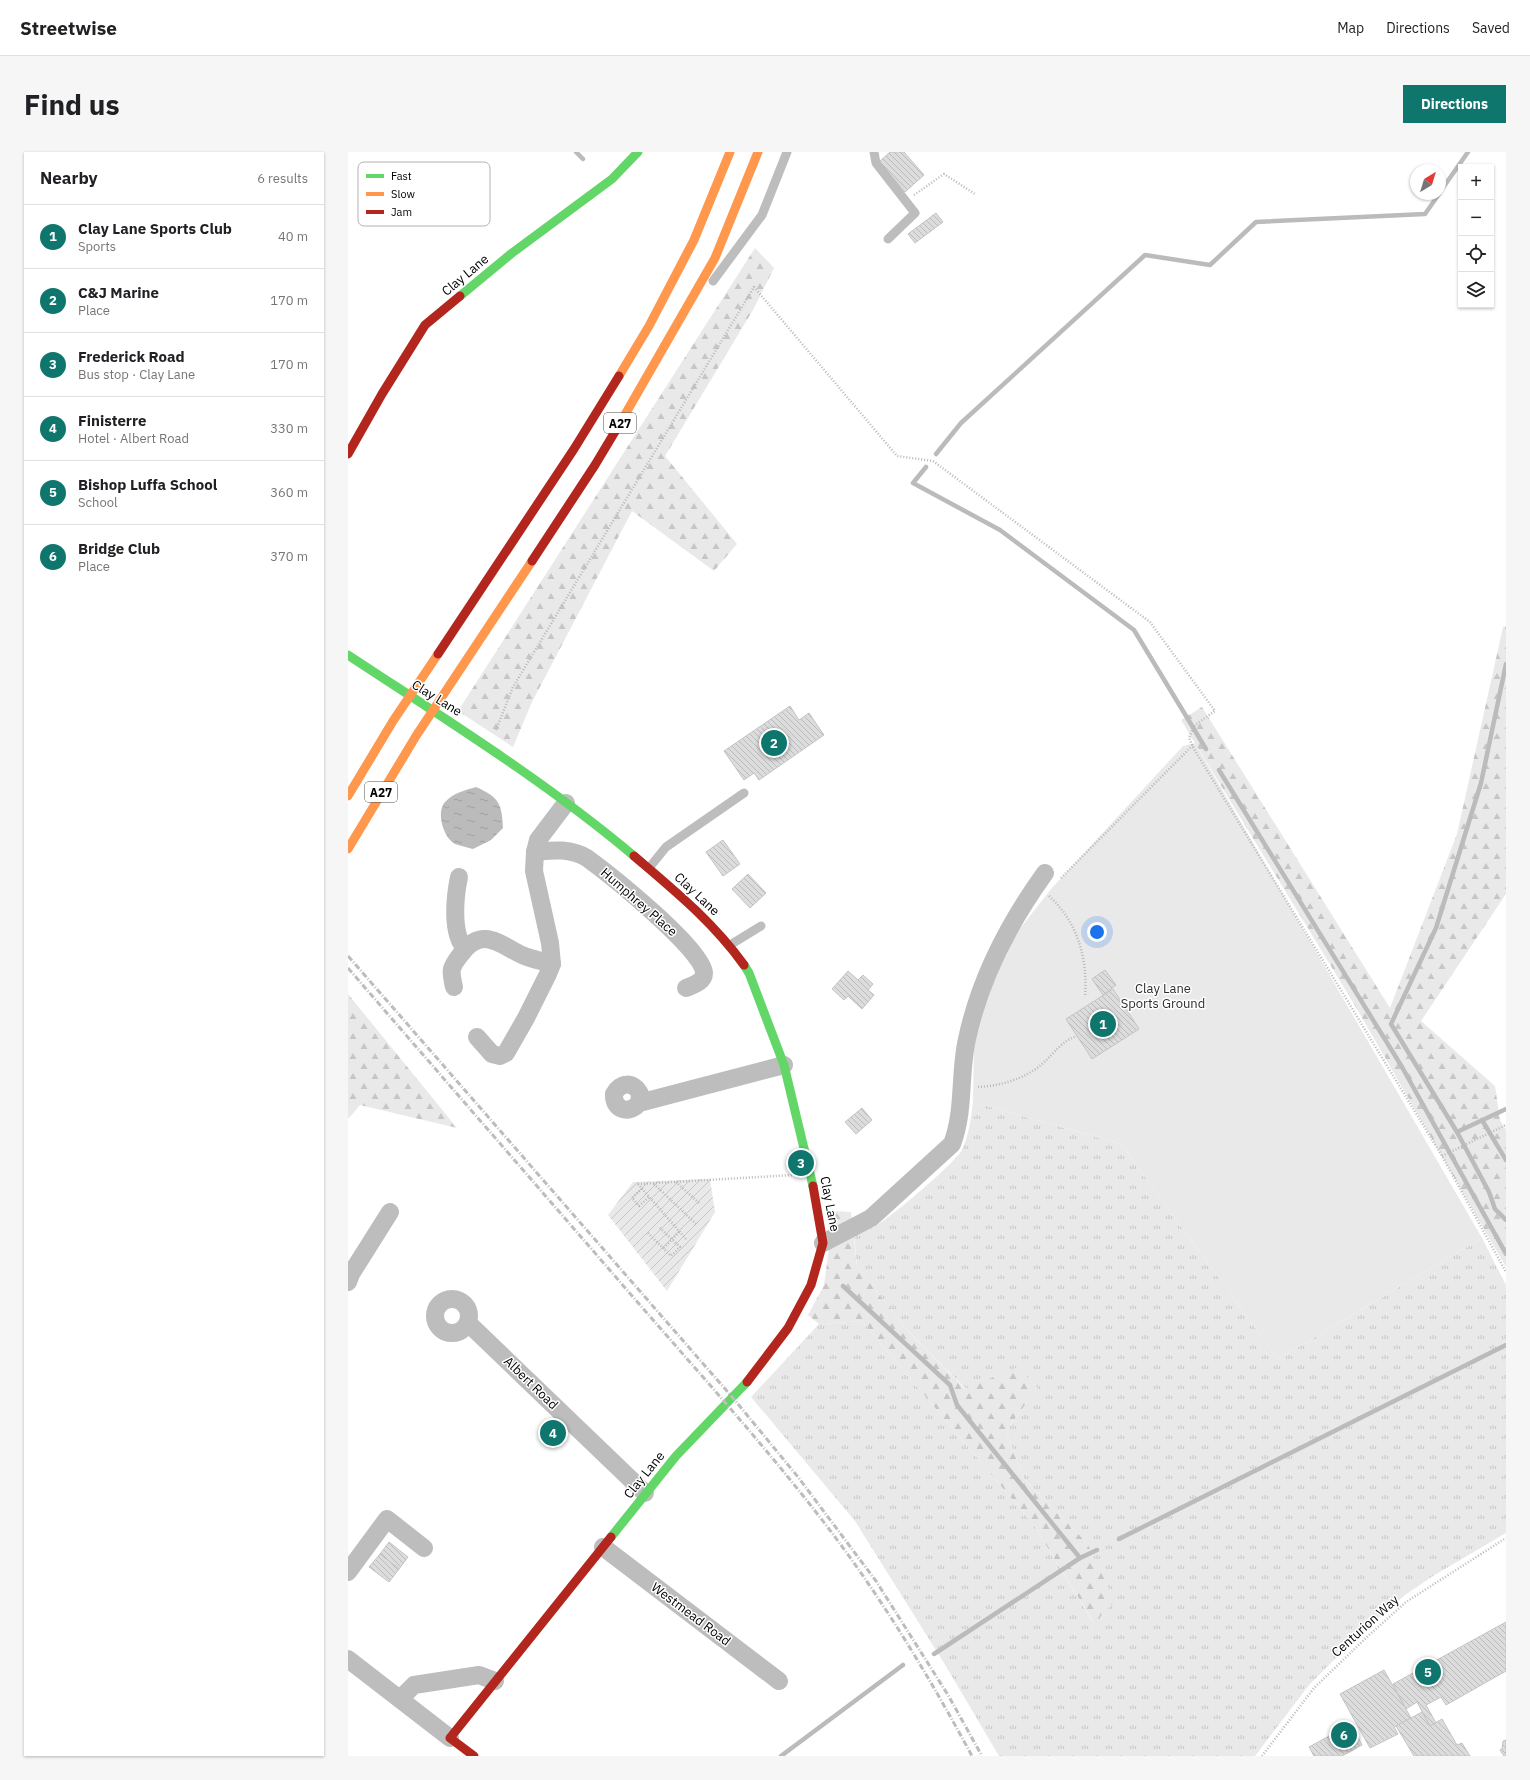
<!DOCTYPE html>
<html lang="en">
<head>
<meta charset="utf-8">
<style>
  :root { --surface:#fff; --page:#f6f6f6; --text:#202124; --muted:#757577; --line:#e0e0e0; --accent:#0f766e }
  body { margin:0; font-family:"IBM Plex Sans",sans-serif; background:var(--page); color:var(--text) }
  .controls { position:absolute; right:12px; top:12px; display:grid; overflow:hidden; border-radius:0px; box-shadow:0 1px 3px #0004 }
  .controls button { width:36px; height:36px; display:grid; place-items:center; padding:0; border:0; border-bottom:1px solid var(--line); background:var(--surface); color:var(--text); font:20px sans-serif }
  .compass { position:absolute; left:1062px; top:12px; width:36px; height:36px; border-radius:50%; background:var(--surface); box-shadow:0 1px 3px #0004; rotate:38deg }
  .you { position:absolute; left:749px; top:780px; width:14px; height:14px; margin:-10px; border:3px solid #fff; border-radius:50%; background:#1a73e8; box-shadow:0 0 0 6px #1a73e833 }
  .badge { display:grid; place-items:center; width:26px; height:26px; border-radius:50%; background:var(--accent); color:#fff; font-size:13px; font-weight:700 }
  .pin { position:absolute; translate:-50% -50%; border:2px solid #fff; box-shadow:0 1px 4px #0006 }
  .list { margin:0; padding:0; list-style:none }
  h2 { display:flex; justify-content:space-between; align-items:center; height:52px; margin:0; padding:0 16px; font-size:17px }
  h2 small { font-size:13px; font-weight:400; color:var(--muted) }
  .list li { display:grid; grid-template-columns:26px 1fr auto; gap:12px; align-items:center; box-sizing:border-box; height:64px; padding:0 16px; border-top:1px solid var(--line) }
  .list b { display:block; font-size:15px; white-space:nowrap }
  .list p { margin:0; font-size:13px; white-space:nowrap; color:var(--muted) }
  .list em { font-size:13px; font-style:normal; color:var(--muted) }
  .icon { flex:none; width:22px; height:22px; fill:none; stroke:currentColor; stroke-width:2; stroke-linecap:round; stroke-linejoin:round }
  .map { position:relative; flex:none; width:1158px; height:1604px; overflow:hidden; border-radius:0px }
  header { display:flex; align-items:center; gap:24px; box-sizing:border-box; height:56px; padding:0 20px; background:var(--surface); border-bottom:1px solid var(--line) }
  header strong { font-size:19px }
  nav { display:flex; gap:22px; margin-inline-start:auto; font-size:14px }
  .intro { display:flex; align-items:center; justify-content:space-between; box-sizing:border-box; height:96px; padding:0 24px }
  h1 { margin:0; font-size:28px }
  .button { padding:10px 18px; border-radius:0px; background:var(--accent); color:#fff; font-size:14px; font-weight:700 }
  main { display:flex; gap:24px; padding:0 24px }
  aside { flex:1; background:var(--surface); border-radius:0px; box-shadow:0 1px 3px #0004 }
  .map>svg:first-child { display:block }
  .grass { fill:url(#grass-tufts) }
  .forest { fill:url(#forest-firs) }
  .park { fill:#e9e9e9 }
  .garden { fill:url(#garden-furrows) }
  .water { fill:url(#water-ripples) }
  .lines { fill:none; stroke-linecap:round; stroke-linejoin:round }
  .stream { stroke:#bbb; stroke-width:4.5 }
  .building { fill:url(#building-back-hatch); stroke:#c4c4c4 }
  .path { stroke:#b8b8b8; stroke-width:2.5; stroke-dasharray:1 2; stroke-linecap:butt }
  .lane { stroke:#bdbdbd; stroke-width:9 }
  .street { stroke:#bdbdbd; stroke-width:18 }
  .fast { stroke:#63d668; stroke-width:9 }
  .slow { stroke:#ff974d; stroke-width:9 }
  .jam { stroke:#b3261e; stroke-width:9 }
  .rail { stroke:#bdbdbd; stroke-width:3; stroke-dasharray:6 2 1 2; stroke-linecap:butt }
  .labels { text-anchor:middle; dominant-baseline:central; stroke-width:3; stroke-linejoin:round; paint-order:stroke }
  .shield { fill:#fff; stroke:#4c4c4c; stroke-width:1 }
  .shield-label { font-size:12px; font-weight:bold; fill:#000 }
  .street-label { font-size:13px; fill:#000; stroke:#fff }
  .park-label { font-size:13px; fill:#2e2e2e; stroke:#fff }
  .key { fill:#fff; stroke:#b2b2b2; stroke-width:1 }
  .key-label { font-size:11px; fill:#000 }
</style>
</head>
<body>
<header>
<strong>Streetwise</strong>
<nav><a>Map</a><a>Directions</a><a>Saved</a></nav>
</header>
<div class="intro"><h1>Find us</h1><a class="button">Directions</a></div>
<main>
<aside>
<h2>Nearby<small>6 results</small></h2>
<ul class="list">
<li><span class="badge">1</span><div><b>Clay Lane Sports Club</b><p>Sports</p></div><em>40 m</em></li>
<li><span class="badge">2</span><div><b>C&amp;J Marine</b><p>Place</p></div><em>170 m</em></li>
<li><span class="badge">3</span><div><b>Frederick Road</b><p>Bus stop · Clay Lane</p></div><em>170 m</em></li>
<li><span class="badge">4</span><div><b>Finisterre</b><p>Hotel · Albert Road</p></div><em>330 m</em></li>
<li><span class="badge">5</span><div><b>Bishop Luffa School</b><p>School</p></div><em>360 m</em></li>
<li><span class="badge">6</span><div><b>Bridge Club</b><p>Place</p></div><em>370 m</em></li>
</ul>
</aside>
<div class="map">
<svg width="1158" height="1604" viewBox="0 0 1158 1604">
  <defs>
    <pattern id="grass-tufts" width="24" height="20" patternUnits="userSpaceOnUse"><rect width="24" height="20" fill="#e9e9e9"/><path d="M3 7l-1-3M5 7V3M7 7l1-3M15 17l-1-3M17 17v-4M19 17l1-3" fill="none" stroke="#c6c6c6"/></pattern>
    <pattern id="forest-firs" width="22" height="20" patternUnits="userSpaceOnUse"><rect width="22" height="20" fill="#e9e9e9"/><path d="M5 1l3.5 6h-7zM16 11l3.5 6h-7z" fill="#c6c6c6"/></pattern>
    <pattern id="garden-furrows" width="10" height="10" patternUnits="userSpaceOnUse"><rect width="10" height="10" fill="#e9e9e9"/><path d="M-1 1l2-2M0 10L10 0M9 11l2-2" fill="none" stroke="#c6c6c6"/></pattern>
    <pattern id="water-ripples" width="26" height="14" patternUnits="userSpaceOnUse"><rect width="26" height="14" fill="#bbb"/><path d="M2 4q2-2 4 0t4 0M15 11q2-2 4 0t4 0" fill="none" stroke="#9f9f9f"/></pattern>
    <pattern id="building-back-hatch" width="6" height="6" patternUnits="userSpaceOnUse"><rect width="6" height="6" fill="#dcdcdc"/><path d="M-1 5l2 2M0 0l6 6M5-1l2 2" fill="none" stroke="#bbb"/></pattern>
  </defs>
  <rect width="100%" height="100%" fill="#fff"/>
  <path class="grass" d="M625,950L773,992L930,1207L1134,1086L1158,1133V1381L1085,1424L1057,1443L1014,1480L961,1533L907,1604H651L596,1511L507,1369L403,1245L471,1172L514,1169L685,1372L745,1470L739,1391L676,1327L658,1279L689,1236L670,1216L618,1237L559,1178L509,1114L506,1082C512,1080 520,1078 526,1075C541,1067 606,1012 614,998C621,983 623,966 625,950Z"/>
  <g class="forest">
    <polygon points="407,96 426,116 405,158 317,304 389,392 366,419 284,359 184,550 165,595 110,559"/>
    <polygon points="1158,474 1158,742 1073,869 1147,934 1152,968 1158,978 1158,1115 1006,852 833,568 854,555 1042,856 1109,682 1155,475"/>
    <polygon points="0,842 109,976 12,953 0,967"/>
    <polygon points="486,1059 503,1060 509,1114 559,1178 617,1237 670,1215 689,1236 658,1279 676,1327 739,1391 767,1449 746,1471 685,1372 514,1169 471,1172 460,1163 476,1133"/>
  </g>
  <polygon class="park" points="847,591 1134,1086 930,1207 773,992 625,950 626,890 640,836 667,783 703,737 835,594"/>
  <polygon class="garden" points="362,1027 367,1060 319,1139 260,1063 285,1030"/>
  <path class="water" d="M128,635C151,645 154,652 155,676L143,688L125,697C119,695 112,694 107,692C95,685 88,660 97,650C105,641 118,638 128,635Z"/>
  <g class="lines">
    <g class="stream">
      <polyline points="228,0 235,7"/>
      <polyline points="1092,40 1120,0"/>
      <polyline points="588,302 613,271 797,103 862,113 908,70 1077,62 1091,42"/>
      <polyline points="578,315 565,331 652,378 786,478 858,597"/>
      <polyline points="1158,512 1133,631 1088,776 1043,872 1109,980 1141,1040 1147,1057 1158,1068"/>
      <polyline points="871,618 1054,915 1158,1102"/>
      <polyline points="1134,968 1158,1008"/>
      <polyline points="1109,980 1158,957"/>
      <polyline points="495,1134 602,1233 609,1253 732,1406"/>
      <polyline points="771,1387 1158,1193"/>
      <polyline points="586,1502 732,1406 749,1398"/>
      <polyline points="433,1604 555,1513"/>
    </g>
  </g>
  <g class="building">
    <polygon points="542,0 556,0 576,23 557,40 531,10"/>
    <polygon points="588,61 595,70 567,91 560,82"/>
    <polygon points="442,554 451,568 461,561 476,583 411,628 406,621 396,628 376,599"/>
    <polygon points="375,688 392,712 375,724 358,700"/>
    <polygon points="400,722 418,741 402,756 384,737"/>
    <polygon points="757,818 768,833 755,843 744,827"/>
    <polygon points="500,819 510,828 515,823 525,832 520,838 526,843 514,857 500,844 496,848 484,837"/>
    <polygon points="765,837 791,877 744,907 718,867"/>
    <polygon points="514,956 524,968 508,982 497,970"/>
    <polygon points="41,1390 60,1405 51,1417 32,1402"/>
    <polygon points="32,1402 51,1417 41,1430 21,1415"/>
    <polygon points="1158,1470 1158,1519 1098,1553 1093,1545 1078,1553 1088,1571 1082,1574 1069,1550 1058,1557 1045,1532"/>
    <polygon points="1036,1518 1063,1566 1046,1575 1050,1582 1022,1596 992,1542"/>
    <polygon points="1074,1560 1082,1574 1094,1567 1109,1593 1114,1591 1122,1604 1066,1604 1048,1574"/>
    <polygon points="1003,1572 1014,1593 994,1604 966,1604 961,1595"/>
    <polygon points="1158,1588 1158,1604 1156,1604 1152,1598 1154,1597 1155,1589"/>
  </g>
  <g class="lines">
    <g class="path">
      <polyline points="566,43 596,22 627,42"/>
      <polyline points="148,578 165,535 406,135 549,304 585,309 802,470 867,559 847,573 841,586 846,597 1094,1004 1158,1120"/>
      <polyline points="713,726 845,593"/>
      <path d="M701,744C730,770 740,808 737,845"/>
      <path d="M630,935C652,934 676,927 693,913C706,902 713,889 729,884"/>
      <polyline points="1094,1004 1158,973"/>
      <polyline points="328,1030 352,1052"/>
      <polyline points="290,1032 445,1023"/>
      <polyline points="290,1032 338,1087"/>
      <polyline points="306,1032 348,1072"/>
      <polyline points="294,1037 284,1046 291,1054 301,1045"/>
      <polyline points="300,1081 323,1104 332,1095 311,1075"/>
      <polyline points="316,1096 331,1080"/>
      <polyline points="914,1604 966,1536 1021,1483 1058,1450 1158,1386"/>
    </g>
    <g class="lane">
      <polyline points="526,0 528,11 567,61 540,87"/>
      <polyline points="365,129 414,63 439,0"/>
      <polyline points="301,716 318,695 396,641"/>
      <polyline points="382,793 413,774"/>
    </g>
    <g class="street">
      <path d="M187,700C206,698 222,696 239,706C261,722 355,797 356,821C356,830 345,833 338,836"/>
      <path d="M111,725C107,744 103,782 117,796"/>
      <path d="M106,835C102,818 102,816 113,802C134,774 151,792 174,803C183,807 194,809 204,812"/>
      <polyline points="129,885 144,902 152,904 158,901 178,866 200,822 204,812 202,791 186,719 187,700 190,688 218,651"/>
      <path d="M291,951L292,942C286,929 272,930 266,942C265,958 281,963 291,951L436,913"/>
      <path d="M475,1091L523,1066L604,992C617,958 611,922 619,887C632,826 661,771 697,721"/>
      <polyline points="0,1130 3,1122 42,1060"/>
      <circle cx="104" cy="1164" r="17"/>
      <polyline points="120,1171 297,1341"/>
      <polyline points="255,1395 431,1529"/>
      <polyline points="0,1420 39,1367 76,1396"/>
      <polyline points="0,1507 102,1586"/>
      <polyline points="52,1547 66,1533 131,1523 147,1529"/>
    </g>
    <g class="fast">
      <polyline points="112,144 164,101 264,27 290,0"/>
      <path d="M0,503C97,567 197,629 286,704"/>
      <polyline points="396,813 401,821 436,913 465,1034"/>
      <polyline points="263,1385 328,1304 399,1230"/>
    </g>
    <g class="slow">
      <polyline points="271,224 301,174 346,88 382,0"/>
      <polyline points="271,273 367,106 410,0"/>
      <polyline points="0,644 45,569 90,502"/>
      <polyline points="0,697 68,584 184,409"/>
    </g>
    <g class="jam">
      <polyline points="0,302 34,242 77,173 112,144"/>
      <polyline points="184,409 247,313 271,273"/>
      <polyline points="90,502 226,297 271,224"/>
      <path d="M286,704C327,739 364,769 396,813"/>
      <polyline points="399,1230 440,1176 463,1133 475,1091 465,1034"/>
      <polyline points="126,1604 102,1586 263,1385"/>
    </g>
    <g class="rail">
      <polyline points="0,804 385,1246 450,1325 528,1429 600,1543 634,1604"/>
      <path d="M0,816C95,926 190,1035 285,1145C351,1221 420,1297 481,1377C535,1448 582,1526 624,1604"/>
    </g>
  </g>
  <g class="labels">
    <g class="shield">
      <rect x="256" y="261" width="32" height="20" rx="3"/>
      <rect x="17" y="630" width="32" height="20" rx="3"/>
    </g>
    <g class="shield-label">
      <text x="272" y="271">A27</text>
      <text x="33" y="640">A27</text>
    </g>
    <g class="street-label">
      <text transform="translate(117 123) rotate(-40)">Clay Lane</text>
      <text transform="translate(89 546) rotate(32)">Clay Lane</text>
      <text transform="translate(349 742) rotate(43)">Clay Lane</text>
      <text transform="translate(291 750) rotate(41)">Humphrey Place</text>
      <text transform="translate(482 1052) rotate(79)">Clay Lane</text>
      <text transform="translate(183 1231) rotate(44)">Albert Road</text>
      <text transform="translate(296 1323) rotate(-51)">Clay Lane</text>
      <text transform="translate(343 1462) rotate(37)">Westmead Road</text>
      <text transform="translate(1017 1474) rotate(-42)">Centurion Way</text>
    </g>
    <g class="park-label">
      <text x="815" y="836">Clay Lane<tspan x="815" dy="15">Sports Ground</tspan></text>
    </g>
  </g>
  <rect x="10" y="10" width="132" height="64" rx="6" class="key"/>
  <rect x="18" y="22" width="18" height="4" fill="#63d668"/>
  <rect x="18" y="40" width="18" height="4" fill="#ff974d"/>
  <rect x="18" y="58" width="18" height="4" fill="#b3261e"/>
  <g class="key-label">
    <text x="43" y="28">Fast</text>
    <text x="43" y="46">Slow</text>
    <text x="43" y="64">Jam</text>
  </g>
</svg>
<div class="controls">
<button>+</button>
<button>−</button>
<button><svg class="icon" aria-label="locate" viewBox="0 0 24 24"><circle cx="12" cy="12" r="6"/><path d="M12 2v4M12 18v4M2 12h4M18 12h4"/></svg></button>
<button><svg class="icon" aria-label="layers" viewBox="0 0 24 24"><path d="M12 4l9 5-9 5-9-5zM3 14l9 5 9-5"/></svg></button>
</div>
<svg class="compass" viewBox="-18 -18 36 36"><path d="M0-13l5 13h-10z" fill="#e53935"/><path d="M0 13l5-13h-10z" fill="#757577"/></svg>
<div class="you"></div>
<div class="pin badge" style="left:755px;top:872px">1</div>
<div class="pin badge" style="left:426px;top:591px">2</div>
<div class="pin badge" style="left:453px;top:1011px">3</div>
<div class="pin badge" style="left:205px;top:1281px">4</div>
<div class="pin badge" style="left:1080px;top:1520px">5</div>
<div class="pin badge" style="left:996px;top:1583px">6</div>
</div>
</main>
</body>
</html>
